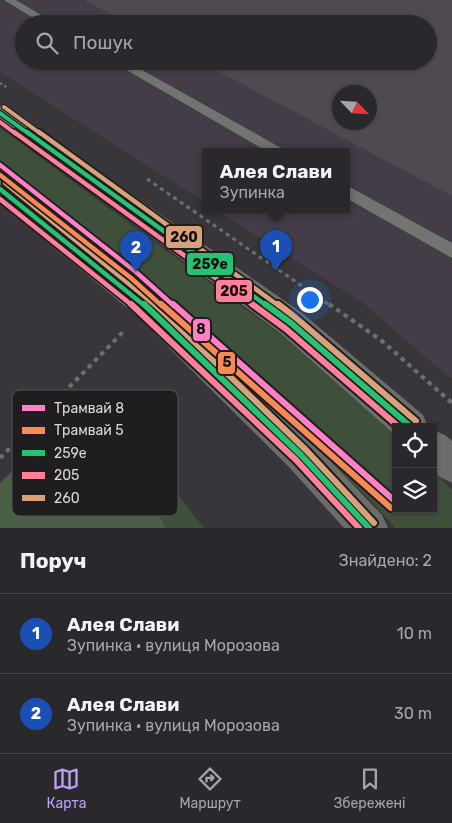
<!DOCTYPE html>
<html lang="uk">
<head>
<meta charset="utf-8">
<style>
  :root { --surface:#2a282c; --page:#323034; --text:#f1f3f6; --muted:#a5a6a9; --line:#464448; --accent:#bca0f2 }
  body { margin:0; font-family:Rubik,sans-serif; background:var(--page); color:var(--text) }
  .controls { position:absolute; right:15px; bottom:15px; display:grid; overflow:hidden; border-radius:0px; box-shadow:0 1px 4px #0004 }
  .controls button { width:45px; height:45px; display:grid; place-items:center; padding:0; border:0; border-bottom:1px solid var(--line); background:var(--surface); color:var(--text); font:25px sans-serif }
  .compass { position:absolute; left:332px; top:85px; width:45px; height:45px; border-radius:50%; background:var(--surface); box-shadow:0 1px 4px #0004; rotate:115deg }
  .you { position:absolute; left:309px; top:299px; width:18px; height:18px; margin:-12px; border:4px solid #fff; border-radius:50%; background:#1a73e8; box-shadow:0 0 0 8px #1a73e833 }
  .badge { display:grid; place-items:center; width:32px; height:32px; border-radius:50%; background:var(--accent); color:#fff; font-size:16px; font-weight:700 }
  .pin { position:absolute; translate:-50% -41px; filter:drop-shadow(0 1px 2px #0008) }
  .pin::after { content:''; position:absolute; top:26px; width:18px; height:15px; background:inherit; clip-path:polygon(0 0,100% 0,50% 100%) }
  .popup { position:absolute; left:202px; top:148px; width:148px; height:65px; box-sizing:border-box; display:grid; place-content:center; border-radius:0px; background:var(--surface); filter:drop-shadow(0 1px 4px #0005); font-size:16px; white-space:nowrap; color:var(--muted) }
  .popup b { font-size:19px; color:var(--text) }
  .popup::after { content:''; position:absolute; left:50%; top:100%; margin-left:-10px; border:10px solid transparent; border-top-color:var(--surface) }
  .list { margin:0; padding:0; list-style:none }
  h2 { display:flex; justify-content:space-between; align-items:center; height:65px; margin:0; padding:0 20px; font-size:21px }
  h2 small { font-size:16px; font-weight:400; color:var(--muted) }
  .list li { display:grid; grid-template-columns:32px 1fr auto; gap:15px; align-items:center; box-sizing:border-box; height:80px; padding:0 20px; border-top:1px solid var(--line) }
  .list b { display:block; font-size:19px; white-space:nowrap }
  .list p { margin:0; font-size:16px; white-space:nowrap; color:var(--muted) }
  .list em { font-size:16px; font-style:normal; color:var(--muted) }
  .icon { flex:none; width:28px; height:28px; fill:none; stroke:currentColor; stroke-width:2; stroke-linecap:round; stroke-linejoin:round }
  .map { position:relative; flex:none; width:452px; height:528px; overflow:hidden }
  .search { position:absolute; background:var(--surface); box-shadow:0 1px 4px #0004; left:15px; right:15px; top:15px; height:55px; display:flex; align-items:center; gap:12px; box-sizing:border-box; padding:0 18px; border-radius:28px; color:var(--muted); font-size:19px }
  .sheet { height:225px; background:var(--surface) }
  nav { display:flex; justify-content:space-around; align-items:center; box-sizing:border-box; height:70px; border-top:1px solid var(--line); background:var(--surface); font-size:14px; color:var(--muted) }
  nav a { display:grid; justify-items:center; gap:2px }
  nav .on { color:var(--accent) }
  .map>svg:first-child { display:block }
  .built { fill:#443c47; fill-rule:evenodd }
  .green { fill:#3e4f3a }
  .forest { fill:#4a6046 }
  .building { fill:#4f4a51; fill-rule:evenodd }
  .lines { fill:none; stroke-linecap:round; stroke-linejoin:round }
  .path-far2 { stroke:#6e6f6f; stroke-width:2.5; stroke-dasharray:2.5 2.5; stroke-linecap:butt }
  .path-far1 { stroke:#6e6f6f; stroke-width:3; stroke-dasharray:4 4; stroke-linecap:butt }
  .path { stroke:#6e6f6f; stroke-width:4; stroke-dasharray:4.5 4.5; stroke-linecap:butt }
  .lane { fill:#717471; fill-rule:evenodd }
  .secondary { fill:#6b6d6b; fill-rule:evenodd }
  .bus-1-far2-casing { stroke:#1f1d20; stroke-width:6 }
  .bus-1-far1-casing { stroke:#1f1d20; stroke-width:8 }
  .bus-1-casing { stroke:#1f1d20; stroke-width:10 }
  .bus-2-far2-casing { stroke:#1f1d20; stroke-width:6 }
  .bus-2-far1-casing { stroke:#1f1d20; stroke-width:8 }
  .bus-2-casing { stroke:#1f1d20; stroke-width:10 }
  .bus-3-far2-casing { stroke:#1f1d20; stroke-width:6 }
  .bus-3-far1-casing { stroke:#1f1d20; stroke-width:8 }
  .bus-3-casing { stroke:#1f1d20; stroke-width:10 }
  .bus-1-far2 { stroke:#26c172; stroke-width:4 }
  .bus-1-far1 { stroke:#26c172; stroke-width:4.5 }
  .bus-1 { stroke:#26c172; stroke-width:6 }
  .bus-2-far2 { stroke:#ff8098; stroke-width:4 }
  .bus-2-far1 { stroke:#ff8098; stroke-width:4.5 }
  .bus-2 { stroke:#ff8098; stroke-width:6 }
  .bus-3-far2 { stroke:#d9a179; stroke-width:4 }
  .bus-3-far1 { stroke:#d9a179; stroke-width:4.5 }
  .bus-3 { stroke:#d9a179; stroke-width:6 }
  .tram-1-far1-casing { stroke:#1f1d20; stroke-width:8 }
  .tram-1-casing { stroke:#1f1d20; stroke-width:10 }
  .tram-2-far1-casing { stroke:#1f1d20; stroke-width:8 }
  .tram-2-casing { stroke:#1f1d20; stroke-width:10 }
  .tram-1-far1 { stroke:#ff80c5; stroke-width:4.5 }
  .tram-1 { stroke:#ff80c5; stroke-width:6 }
  .tram-2-far1 { stroke:#f98a56; stroke-width:4.5 }
  .tram-2 { stroke:#f98a56; stroke-width:6 }
  .key { fill:#1f1d20; stroke:#575558; stroke-width:1 }
  .key-label { font-size:14px; fill:#dbd8dc }
  .line-badge { stroke:#1f1d20; stroke-width:2 }
  .pale-badge-label { font-size:14px; text-anchor:middle; font-weight:bold; fill:#111 }
</style>
</head>
<body>
<div class="map">
<svg width="452" height="528" viewBox="0 0 452 528">
  <rect width="100%" height="100%" fill="#38363a"/>
  <path class="built" d="M0,0H452V380L363,303L216,210H346V152H206V203L0,72ZM24,24H428V61H24ZM340,92H370V122H340Z"/>
  <g class="green">
    <polygon points="0,128 285,338 396,436 396,509 433,509 433,471 452,490 452,528 395,528 370,500 202,344 0,176"/>
    <polygon points="138,445 204,528 40,528"/>
  </g>
  <polygon class="forest" points="108,402 165,528 0,528 0,483 56,429"/>
  <path class="building" d="M84,0H452V196L199,61H428V24H128ZM340,92H370V122H340Z"/>
  <g class="lines">
    <polyline class="path-far2" points="0,83 8,88"/>
    <polyline class="path-far1" points="147,179 331,306"/>
    <g class="path">
      <polyline points="329,304 382,341 452,403"/>
      <polyline points="0,458 125,330"/>
    </g>
    <g class="lane">
      <polygon points="4,0 16,0 56,24 43,24"/>
      <polygon points="111,61 126,61 283,149 285,152 268,152"/>
      <polygon points="346,185 452,243 452,258 346,198"/>
    </g>
    <g class="secondary">
      <polygon points="0,106 8,108 302,313 423,415 428,427 396,427 396,436 280,333 0,124"/>
      <polygon points="0,180 9,182 157,298 313,443 382,515 388,528 344,528 289,467 137,316 0,203"/>
      <polygon points="433,430 445,435 452,441 452,483 440,477 433,471"/>
    </g>
    <defs>
      <polyline id="bus-1-far2" points="0,113 29,134"/>
      <g id="bus-1-far1">
        <polyline points="27,132 267,306"/>
        <polyline points="0,189 145,306"/>
      </g>
      <g id="bus-1">
        <polyline points="144,304 301,455 369,528"/>
        <polyline points="265,304 291,323 411,427"/>
      </g>
      <polyline id="bus-2-far2" points="0,122 16,134"/>
      <g id="bus-2-far1">
        <polyline points="14,132 254,306"/>
        <polyline points="0,199 133,306"/>
      </g>
      <g id="bus-2">
        <polyline points="131,304 296,460 359,528"/>
        <polyline points="252,304 286,329 399,427"/>
      </g>
      <polyline id="bus-3-far2" points="4,107 41,134"/>
      <g id="bus-3-far1">
        <polyline points="39,132 279,306"/>
        <polyline points="5,183 156,306"/>
      </g>
      <g id="bus-3">
        <polyline points="155,304 306,450 374,523"/>
        <polyline points="278,304 295,317 416,421"/>
      </g>
    </defs>
    <use href="#bus-1-far2" class="bus-1-far2-casing"/>
    <use href="#bus-1-far1" class="bus-1-far1-casing"/>
    <use href="#bus-1" class="bus-1-casing"/>
    <use href="#bus-2-far2" class="bus-2-far2-casing"/>
    <use href="#bus-2-far1" class="bus-2-far1-casing"/>
    <use href="#bus-2" class="bus-2-casing"/>
    <use href="#bus-3-far2" class="bus-3-far2-casing"/>
    <use href="#bus-3-far1" class="bus-3-far1-casing"/>
    <use href="#bus-3" class="bus-3-casing"/>
    <use href="#bus-1-far2" class="bus-1-far2"/>
    <use href="#bus-1-far1" class="bus-1-far1"/>
    <use href="#bus-1" class="bus-1"/>
    <use href="#bus-2-far2" class="bus-2-far2"/>
    <use href="#bus-2-far1" class="bus-2-far1"/>
    <use href="#bus-2" class="bus-2"/>
    <use href="#bus-3-far2" class="bus-3-far2"/>
    <use href="#bus-3-far1" class="bus-3-far1"/>
    <use href="#bus-3" class="bus-3"/>
    <defs>
      <polyline id="tram-1-far1" points="0,165 136,272 174,306"/>
      <polyline id="tram-1" points="173,304 396,502"/>
      <polyline id="tram-2-far1" points="0,175 131,278 162,306"/>
      <polyline id="tram-2" points="161,304 391,508"/>
    </defs>
    <use href="#tram-1-far1" class="tram-1-far1-casing"/>
    <use href="#tram-1" class="tram-1-casing"/>
    <use href="#tram-2-far1" class="tram-2-far1-casing"/>
    <use href="#tram-2" class="tram-2-casing"/>
    <use href="#tram-1-far1" class="tram-1-far1"/>
    <use href="#tram-1" class="tram-1"/>
    <use href="#tram-2-far1" class="tram-2-far1"/>
    <use href="#tram-2" class="tram-2"/>
  </g>
  <rect x="12" y="390" width="166" height="126" rx="8" class="key"/>
  <rect x="22" y="405" width="23" height="6" fill="#ff80c5"/>
  <rect x="22" y="427" width="23" height="7" fill="#f98a56"/>
  <rect x="22" y="450" width="23" height="6" fill="#26c172"/>
  <rect x="22" y="472" width="23" height="7" fill="#ff8098"/>
  <rect x="22" y="495" width="23" height="6" fill="#d9a179"/>
  <g class="key-label">
    <text x="54" y="413">Трамвай 8</text>
    <text x="54" y="435">Трамвай 5</text>
    <text x="54" y="458">259е</text>
    <text x="54" y="480">205</text>
    <text x="54" y="503">260</text>
  </g>
  <g class="line-badge">
    <rect x="165" y="225" width="38" height="24" rx="5" fill="#d9a179"/>
    <rect x="186" y="252" width="48" height="24" rx="5" fill="#26c172"/>
    <rect x="215" y="279" width="38" height="24" rx="5" fill="#ff8098"/>
    <rect x="192" y="318" width="19" height="24" rx="5" fill="#ff80c5"/>
    <rect x="217" y="351" width="19" height="24" rx="5" fill="#f98a56"/>
  </g>
  <g class="pale-badge-label">
    <text x="184" y="242">260</text>
    <text x="210" y="269">259е</text>
    <text x="234" y="296">205</text>
    <text x="201" y="334">8</text>
    <text x="227" y="367">5</text>
  </g>
</svg>
<div class="controls">
<button><svg class="icon" aria-label="locate" viewBox="0 0 24 24"><circle cx="12" cy="12" r="6"/><path d="M12 2v4M12 18v4M2 12h4M18 12h4"/></svg></button>
<button><svg class="icon" aria-label="layers" viewBox="0 0 24 24"><path d="M12 4l9 5-9 5-9-5zM3 14l9 5 9-5"/></svg></button>
</div>
<svg class="compass" viewBox="-18 -18 36 36"><path d="M0-13l5 13h-10z" fill="#e53935"/><path d="M0 13l5-13h-10z" fill="#a5a6a9"/></svg>
<div class="you"></div>
<div class="pin badge" style="left:276px;top:271px;background:#1a4fb4">1</div>
<div class="popup"><b>Aлея Слави</b>Зупинка</div>
<div class="pin badge" style="left:136px;top:272px;background:#1a4fb4">2</div>
<div class="search"><svg class="icon" aria-label="search" viewBox="0 0 24 24"><circle cx="10" cy="10" r="6"/><path d="M15 15l6 6"/></svg>Пошук</div>
</div>
<section class="sheet">
<h2>Поруч<small>Знайдено: 2</small></h2>
<ul class="list">
<li><span class="badge" style="background:#1a4fb4">1</span><div><b>Aлея Слави</b><p>Зупинка · вулиця Морозова</p></div><em>10 m</em></li>
<li><span class="badge" style="background:#1a4fb4">2</span><div><b>Алея Слави</b><p>Зупинка · вулиця Морозова</p></div><em>30 m</em></li>
</ul>
</section>
<nav>
<a class="on"><svg class="icon" aria-label="map" viewBox="0 0 24 24"><path d="M3 6l6-2 6 2 6-2v14l-6 2-6-2-6 2zM9 4v14M15 6v14"/></svg>Карта</a>
<a><svg class="icon" aria-label="directions" viewBox="0 0 24 24"><path d="M12 3l9 9-9 9-9-9zM9 14v-3h6M13 9l2 2-2 2"/></svg>Маршрут</a>
<a><svg class="icon" aria-label="saved" viewBox="0 0 24 24"><path d="M7 4h10v16l-5-4-5 4z"/></svg>Збережені</a>
</nav>
</body>
</html>
